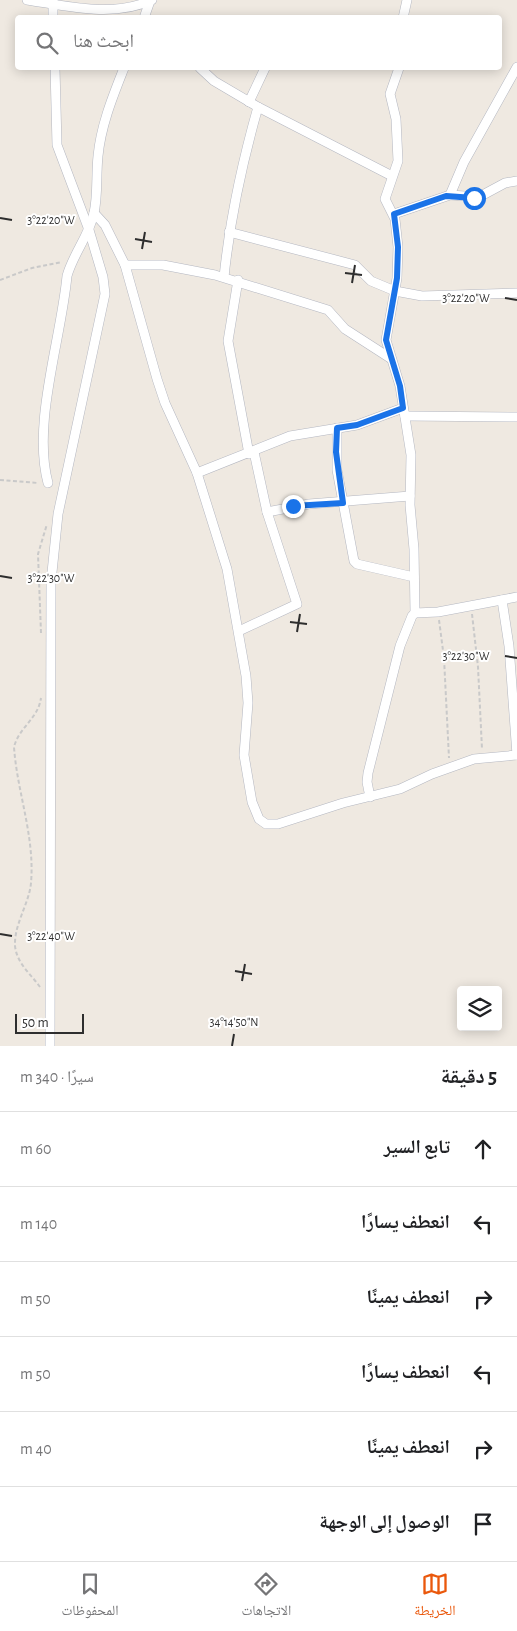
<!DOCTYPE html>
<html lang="ar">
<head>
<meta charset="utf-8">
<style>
  :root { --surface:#fff; --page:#f6f6f6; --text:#202124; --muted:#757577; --line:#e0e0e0; --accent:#ea580c }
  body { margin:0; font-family:"Alegreya Sans","Noto Naskh Arabic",sans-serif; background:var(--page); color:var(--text); direction:rtl }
  .controls { position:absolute; right:15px; bottom:15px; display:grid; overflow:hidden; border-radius:5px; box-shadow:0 2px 12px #0003 }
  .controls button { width:45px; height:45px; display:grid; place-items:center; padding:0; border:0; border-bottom:1px solid var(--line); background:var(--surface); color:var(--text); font:25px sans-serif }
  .scale { position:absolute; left:15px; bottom:12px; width:69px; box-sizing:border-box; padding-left:5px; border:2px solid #2e2e2e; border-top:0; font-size:14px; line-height:18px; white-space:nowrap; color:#2e2e2e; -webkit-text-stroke:4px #fff; paint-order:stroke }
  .stop { position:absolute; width:15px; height:15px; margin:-11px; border:4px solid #1a73e8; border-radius:50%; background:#fff }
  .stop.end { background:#1a73e8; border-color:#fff; box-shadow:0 1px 5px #0008 }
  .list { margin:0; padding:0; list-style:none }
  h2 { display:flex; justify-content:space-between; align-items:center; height:65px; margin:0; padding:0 20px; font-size:21px }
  h2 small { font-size:16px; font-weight:400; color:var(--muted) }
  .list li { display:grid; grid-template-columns:32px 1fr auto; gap:15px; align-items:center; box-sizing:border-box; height:75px; padding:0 20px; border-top:1px solid var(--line) }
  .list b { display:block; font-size:19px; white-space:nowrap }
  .list em { font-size:16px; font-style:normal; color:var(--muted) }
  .icon { flex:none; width:28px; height:28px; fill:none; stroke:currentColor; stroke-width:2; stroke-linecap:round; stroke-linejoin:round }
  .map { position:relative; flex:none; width:517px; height:1046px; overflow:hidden; direction:ltr }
  .search { position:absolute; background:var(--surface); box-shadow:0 2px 12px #0003; left:15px; right:15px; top:15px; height:55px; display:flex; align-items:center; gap:12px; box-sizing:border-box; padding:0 18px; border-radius:5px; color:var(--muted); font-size:19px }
  .sheet { height:515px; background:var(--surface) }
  nav { display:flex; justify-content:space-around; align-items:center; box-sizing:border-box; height:70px; border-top:1px solid var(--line); background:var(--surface); font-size:14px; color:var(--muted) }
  nav a { display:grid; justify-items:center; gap:2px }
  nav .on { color:var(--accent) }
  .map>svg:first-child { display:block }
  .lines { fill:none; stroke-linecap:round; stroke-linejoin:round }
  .minor-casing { stroke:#b4b7c1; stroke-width:10 }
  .path { stroke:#c9c9c9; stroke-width:2; stroke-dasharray:4 2.5; stroke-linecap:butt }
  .minor { stroke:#fff; stroke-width:9 }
  .route { stroke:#1a73e8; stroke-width:6 }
  .ticks { fill:none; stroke:#2e2e2e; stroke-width:2 }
  .ticks-label { font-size:12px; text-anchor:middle; fill:#2e2e2e; stroke:#fff; stroke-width:4; stroke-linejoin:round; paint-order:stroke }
</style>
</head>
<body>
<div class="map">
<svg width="517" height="1046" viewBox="0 0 517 1046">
  <rect width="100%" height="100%" fill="#efe9e1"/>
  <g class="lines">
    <defs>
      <g id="minor">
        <path d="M27,0C67,6 113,18 152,0"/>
        <polyline points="53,0 53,18"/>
        <polyline points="144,18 150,1"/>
        <polyline points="403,18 407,0"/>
        <polyline points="200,68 214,81 258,107 392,176"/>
        <polyline points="399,68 390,94 396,119 398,161 385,199 395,219 398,247 397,278 386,340 400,386 411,455 410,505 414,549 415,613"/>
        <polyline points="249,102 265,68"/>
        <polyline points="450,195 479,197 505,183 517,181"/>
        <polyline points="94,213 105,225 125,265 157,379 165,403 197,473 227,569 246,676 248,703 244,755 252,802 259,819 266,824 278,824 343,803 400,789 432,774 474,759 517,755"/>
        <polyline points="394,214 450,195 464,162 517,67"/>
        <polyline points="229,232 355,265 371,281 395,291 422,296 517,293"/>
        <polyline points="125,265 163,265 215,275 328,310 345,329 390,358"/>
        <path d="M224,277C230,219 242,163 258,107"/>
        <polyline points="238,280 228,341 249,454"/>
        <polyline points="405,416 517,417"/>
        <polyline points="337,428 337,470 354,561 357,564 414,577"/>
        <polyline points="197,473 290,436 357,425 403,408"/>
        <path d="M48,483C32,423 61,340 67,276C73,254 89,236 94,213C98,195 96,175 98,156C101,125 113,96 124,68"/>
        <polyline points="267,512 309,504 410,496"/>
        <polyline points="502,600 509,646 517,755"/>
        <polyline points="239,631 297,604 267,512 254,452"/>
        <polyline points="370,797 367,782 368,773 400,646 412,616 415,613 438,612 517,597"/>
        <polyline points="50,1046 51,582 58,514 105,294 103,277 89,230 57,145 55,68"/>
      </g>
    </defs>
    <use href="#minor" class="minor-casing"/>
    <g class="path">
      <polyline points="0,280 32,268 62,262"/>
      <polyline points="0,480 38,483"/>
      <polyline points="472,614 478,667 482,749"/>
      <polyline points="439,620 444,658 449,758"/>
      <polyline points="41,633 38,554 47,524"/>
      <path d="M40,987C31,974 17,964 15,946C14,924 29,904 31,883C35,836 17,792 14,747C19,727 38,719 41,698"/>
    </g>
    <use href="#minor" class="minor"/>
  </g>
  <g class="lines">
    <polyline class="route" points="293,506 343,503 336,452 337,428 357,425 403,408 400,386 386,340 397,278 398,247 394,214 446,196 474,198"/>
  </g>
  <path class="ticks" d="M0,218L12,220M135,239L152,242M142,249L145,232M345,273L362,275M352,283L355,265M505,298L517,300M0,576L12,578M290,622L307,624M297,632L300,614M505,656L517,658M0,934L12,936M235,971L252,974M242,981L245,964M232,1046L234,1034"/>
  <g class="ticks-label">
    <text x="51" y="224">3°22'20"W</text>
    <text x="466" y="302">3°22'20"W</text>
    <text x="51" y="582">3°22'30"W</text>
    <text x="466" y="660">3°22'30"W</text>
    <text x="51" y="940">3°22'40"W</text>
    <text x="234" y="1026">34°14'50"N</text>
  </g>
</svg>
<div class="controls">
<button><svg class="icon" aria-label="layers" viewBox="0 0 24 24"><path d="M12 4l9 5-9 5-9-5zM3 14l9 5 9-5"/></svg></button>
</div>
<div class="scale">50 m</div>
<div class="stop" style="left:474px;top:198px"></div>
<div class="stop end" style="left:293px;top:506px"></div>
<div class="search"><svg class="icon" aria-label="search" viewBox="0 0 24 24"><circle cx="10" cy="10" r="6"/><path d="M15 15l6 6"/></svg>ابحث هنا</div>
</div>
<section class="sheet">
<h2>5 دقيقة<small>سيرًا · 340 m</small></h2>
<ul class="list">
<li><svg class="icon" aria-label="ahead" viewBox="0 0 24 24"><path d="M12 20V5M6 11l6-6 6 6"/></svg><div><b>تابع السير</b></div><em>60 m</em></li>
<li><svg class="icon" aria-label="left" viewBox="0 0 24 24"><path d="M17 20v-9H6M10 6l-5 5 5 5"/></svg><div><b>انعطف يسارًا</b></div><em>140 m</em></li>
<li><svg class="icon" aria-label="right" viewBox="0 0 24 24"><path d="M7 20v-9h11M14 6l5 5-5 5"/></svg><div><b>انعطف يمينًا</b></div><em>50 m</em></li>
<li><svg class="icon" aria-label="left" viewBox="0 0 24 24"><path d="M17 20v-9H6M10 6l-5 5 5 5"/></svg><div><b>انعطف يسارًا</b></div><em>50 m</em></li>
<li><svg class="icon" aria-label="right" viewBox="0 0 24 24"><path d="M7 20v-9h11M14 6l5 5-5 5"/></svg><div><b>انعطف يمينًا</b></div><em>40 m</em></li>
<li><svg class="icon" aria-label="arrive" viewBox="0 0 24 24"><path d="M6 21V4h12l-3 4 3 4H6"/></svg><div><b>الوصول إلى الوجهة</b></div></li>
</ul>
</section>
<nav>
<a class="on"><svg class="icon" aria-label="map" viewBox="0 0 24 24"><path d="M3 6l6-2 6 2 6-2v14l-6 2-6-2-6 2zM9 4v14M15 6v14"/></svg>الخريطة</a>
<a><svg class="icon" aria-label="directions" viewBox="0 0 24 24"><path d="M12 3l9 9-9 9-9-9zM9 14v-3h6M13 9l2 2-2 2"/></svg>الاتجاهات</a>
<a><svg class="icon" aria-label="saved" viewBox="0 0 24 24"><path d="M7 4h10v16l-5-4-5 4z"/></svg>المحفوظات</a>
</nav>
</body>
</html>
